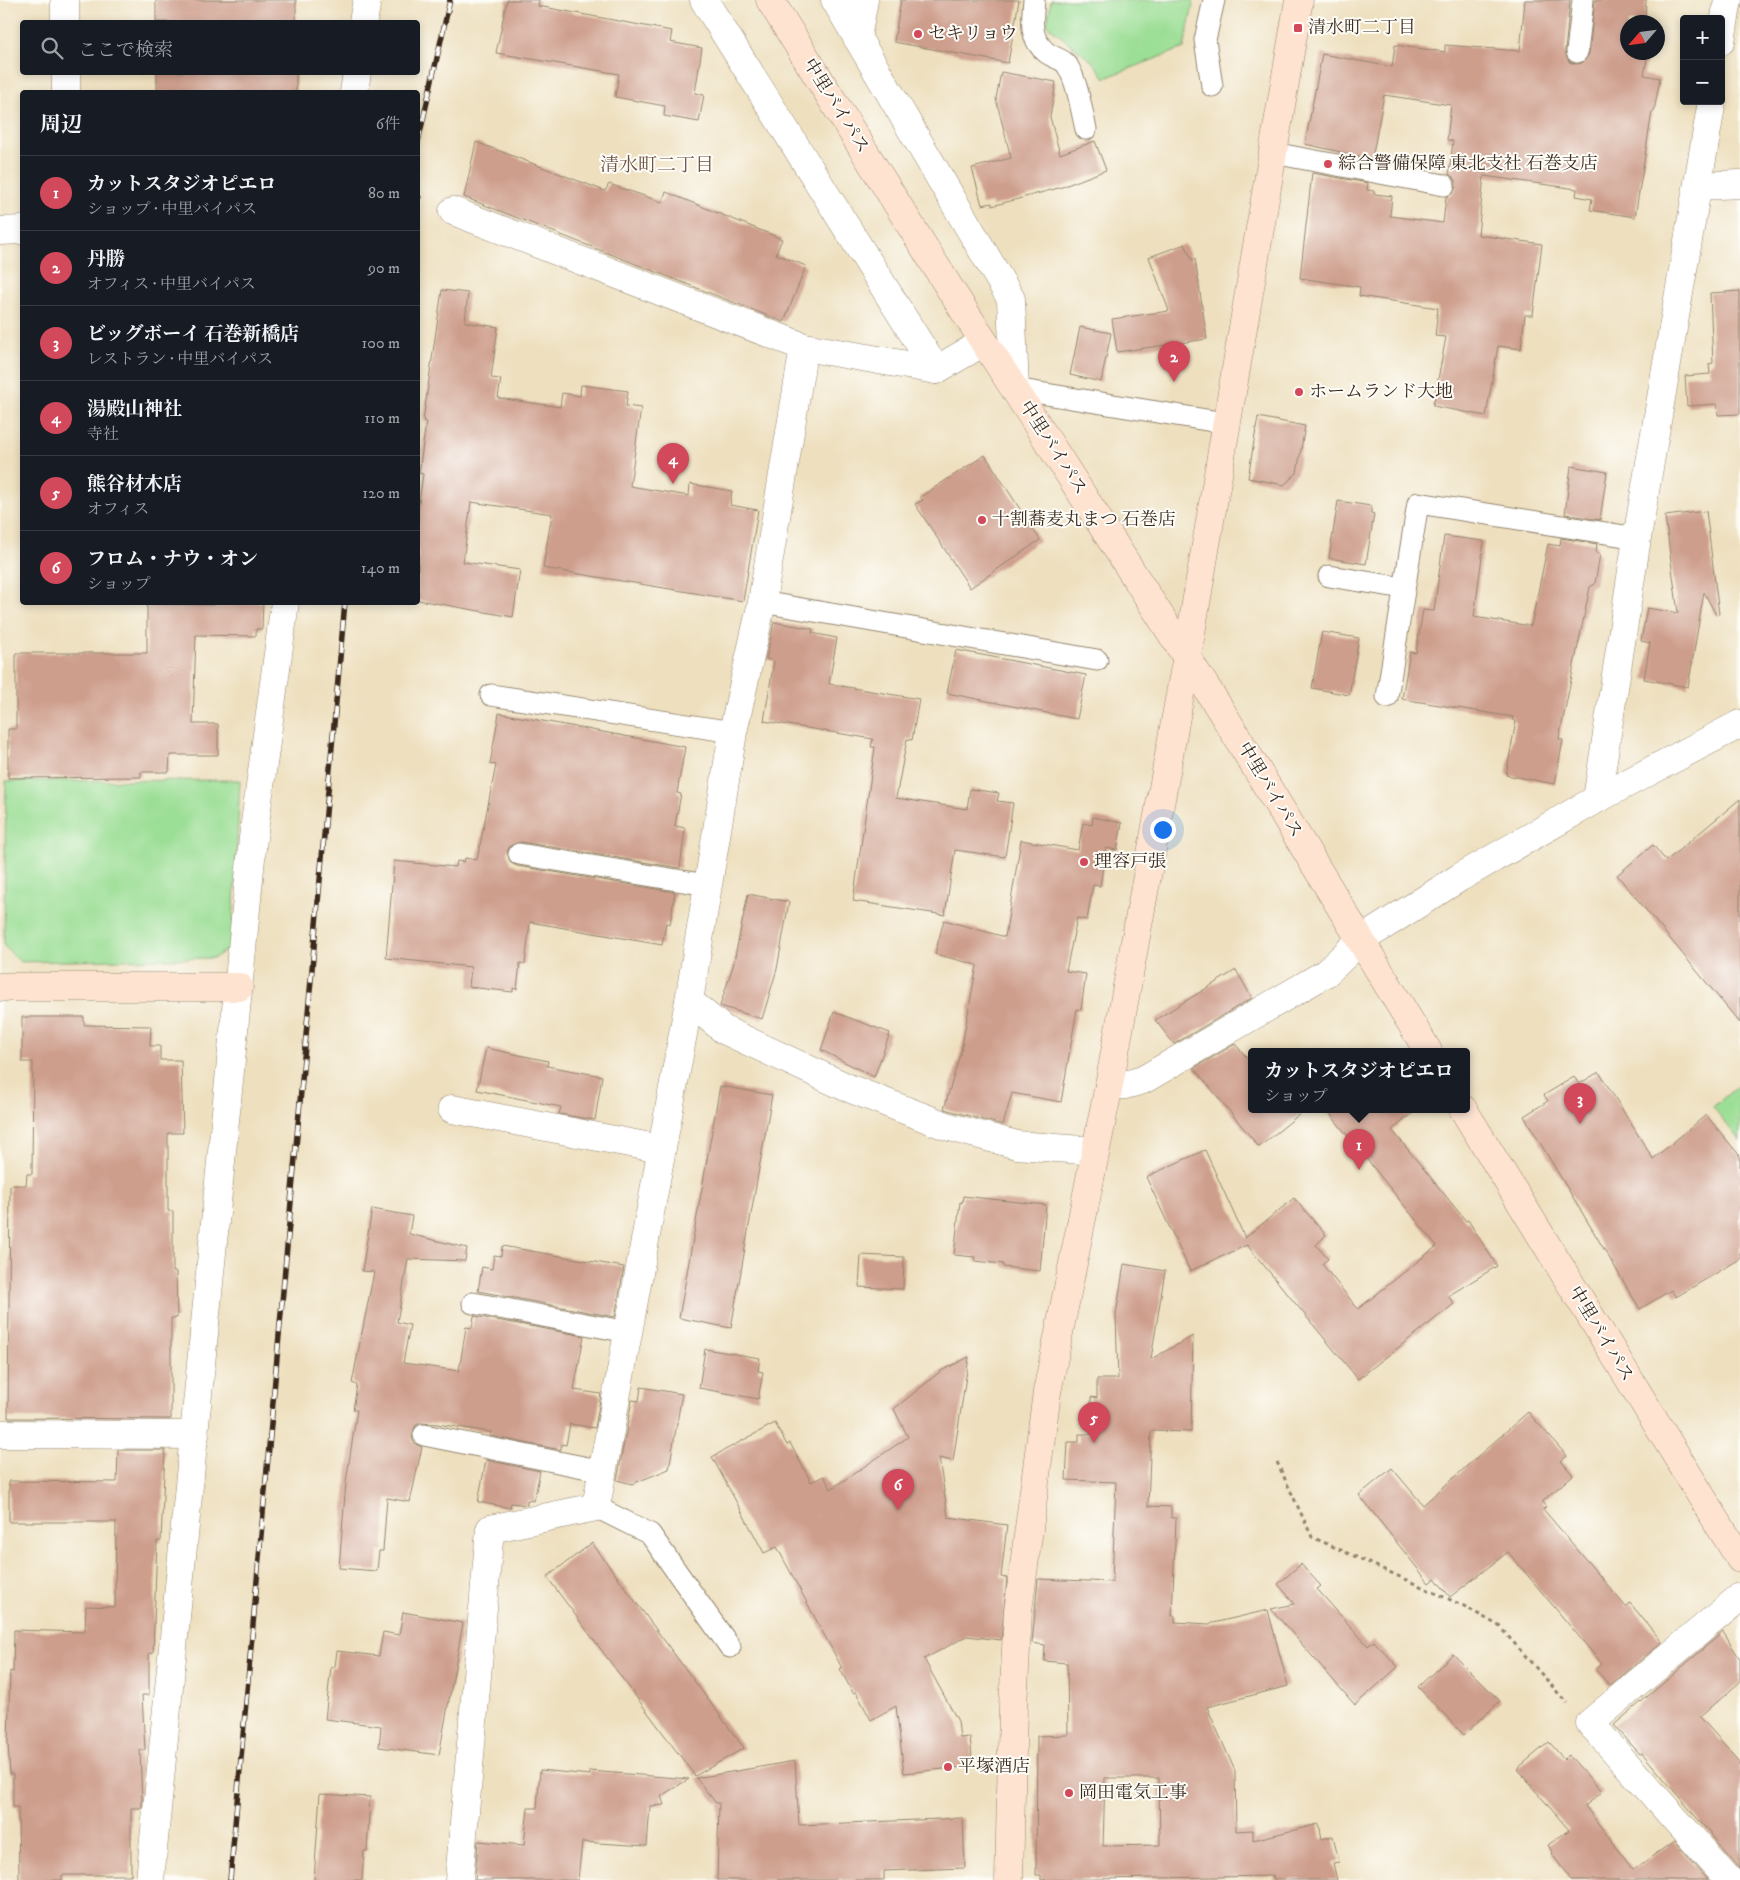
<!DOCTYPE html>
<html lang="ja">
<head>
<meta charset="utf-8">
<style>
  :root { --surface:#171b24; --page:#20242c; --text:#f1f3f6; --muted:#9ea1a6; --line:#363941; --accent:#d1495b }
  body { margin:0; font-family:"IM FELL DW Pica","Noto Serif JP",serif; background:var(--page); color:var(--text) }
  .controls { position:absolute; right:15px; top:15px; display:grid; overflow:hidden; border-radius:5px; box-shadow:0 2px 8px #0003 }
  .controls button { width:45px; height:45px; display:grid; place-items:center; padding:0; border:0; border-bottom:1px solid var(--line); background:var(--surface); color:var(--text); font:25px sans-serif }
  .compass { position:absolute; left:1620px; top:15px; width:45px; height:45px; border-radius:50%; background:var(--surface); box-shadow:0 2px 8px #0003; rotate:242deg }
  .you { position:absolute; left:1162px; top:829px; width:18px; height:18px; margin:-12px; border:4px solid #fff; border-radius:50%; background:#1a73e8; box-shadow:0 0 0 8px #1a73e833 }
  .badge { display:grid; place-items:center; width:32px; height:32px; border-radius:50%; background:var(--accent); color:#fff; font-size:16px; font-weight:700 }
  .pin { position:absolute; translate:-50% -41px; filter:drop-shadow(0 1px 2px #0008) }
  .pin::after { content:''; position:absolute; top:26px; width:18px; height:15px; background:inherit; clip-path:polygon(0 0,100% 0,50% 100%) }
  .popup { position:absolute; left:1248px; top:1048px; width:222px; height:65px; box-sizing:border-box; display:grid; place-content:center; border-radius:5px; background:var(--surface); filter:drop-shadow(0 1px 4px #0005); font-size:16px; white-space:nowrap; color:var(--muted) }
  .popup b { font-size:19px; color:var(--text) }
  .popup::after { content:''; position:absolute; left:50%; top:100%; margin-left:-10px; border:10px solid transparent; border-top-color:var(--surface) }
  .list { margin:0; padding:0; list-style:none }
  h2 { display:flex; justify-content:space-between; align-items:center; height:65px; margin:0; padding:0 20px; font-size:21px }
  h2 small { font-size:16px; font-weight:400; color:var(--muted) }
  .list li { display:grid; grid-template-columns:32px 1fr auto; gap:15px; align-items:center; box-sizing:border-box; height:75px; padding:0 20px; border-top:1px solid var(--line) }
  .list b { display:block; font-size:19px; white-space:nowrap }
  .list p { margin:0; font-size:16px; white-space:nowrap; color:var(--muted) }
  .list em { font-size:16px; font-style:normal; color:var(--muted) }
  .icon { flex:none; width:28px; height:28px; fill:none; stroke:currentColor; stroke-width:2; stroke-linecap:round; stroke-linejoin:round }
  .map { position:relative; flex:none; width:1740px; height:1880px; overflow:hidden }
  .search { position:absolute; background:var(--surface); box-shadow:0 2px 8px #0003; left:20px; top:20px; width:400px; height:55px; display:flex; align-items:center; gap:12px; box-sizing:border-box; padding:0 18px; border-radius:5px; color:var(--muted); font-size:19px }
  .panel { position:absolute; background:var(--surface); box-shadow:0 2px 8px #0003; left:20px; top:90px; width:400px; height:515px; border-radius:5px }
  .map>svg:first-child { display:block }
  .green { fill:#9bde95; stroke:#6b845a }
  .building { fill:#ce9e8c; fill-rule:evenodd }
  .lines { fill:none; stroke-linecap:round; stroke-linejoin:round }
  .lane-casing { stroke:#94856e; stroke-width:23 }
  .street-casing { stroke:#94856e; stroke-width:29 }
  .secondary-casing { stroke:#94856e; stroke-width:29 }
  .path { stroke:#94856e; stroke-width:3; stroke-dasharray:4 4; stroke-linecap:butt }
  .lane { stroke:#fff; stroke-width:21 }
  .street { stroke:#fff; stroke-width:28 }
  .secondary { stroke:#fee3d1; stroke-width:28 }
  .rail-casing { stroke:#3b2a1e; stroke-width:5.5 }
  .rail { stroke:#fdfcf7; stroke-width:4; stroke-dasharray:11; stroke-linecap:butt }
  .poi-dot { fill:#d1495b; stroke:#fdfcf7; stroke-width:2 }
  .labels { text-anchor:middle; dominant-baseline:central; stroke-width:4; stroke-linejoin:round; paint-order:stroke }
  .poi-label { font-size:18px; fill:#3b2a1e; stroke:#fdfcf7; text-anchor:start }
  .street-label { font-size:18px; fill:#3b2a1e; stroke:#fdfcf7 }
  .neighbourhood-label { font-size:19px; fill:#6e5344; stroke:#fdfcf7 }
</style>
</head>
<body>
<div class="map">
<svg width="1740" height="1880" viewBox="0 0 1740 1880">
  <rect width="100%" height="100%" fill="#fdfcf7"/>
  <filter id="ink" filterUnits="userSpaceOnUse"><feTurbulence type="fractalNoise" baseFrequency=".02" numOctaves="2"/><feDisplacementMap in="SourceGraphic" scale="10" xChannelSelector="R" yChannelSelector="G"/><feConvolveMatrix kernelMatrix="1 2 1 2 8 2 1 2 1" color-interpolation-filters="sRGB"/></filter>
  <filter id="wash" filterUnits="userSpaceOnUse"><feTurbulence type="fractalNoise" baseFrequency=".0096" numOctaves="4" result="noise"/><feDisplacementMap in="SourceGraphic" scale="20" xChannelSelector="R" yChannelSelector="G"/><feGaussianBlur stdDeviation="1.12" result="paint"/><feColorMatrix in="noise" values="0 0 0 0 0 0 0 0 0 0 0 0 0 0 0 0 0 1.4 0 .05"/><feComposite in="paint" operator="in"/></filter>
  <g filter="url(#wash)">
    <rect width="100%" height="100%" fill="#eee0bf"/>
    <g class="green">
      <polygon points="1051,0 1194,0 1184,48 1105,78 1094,63 1047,25"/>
      <polygon points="240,780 232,947 214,958 20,962 4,946 6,781"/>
      <polygon points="1740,1084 1740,1141 1713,1107"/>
    </g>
    <g id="blocks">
      <g class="building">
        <rect x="156" y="0" width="140" height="22"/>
        <polygon points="507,0 539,0 538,6 672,31 670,42 702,48 695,93 704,95 699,122 664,116 665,106 615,97 619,74 496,53"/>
        <polygon points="901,0 1019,0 1008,63 894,42"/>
        <polygon points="1525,0 1570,0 1565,51 1569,62 1576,64 1582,63 1589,54 1595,0 1646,0 1645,22 1628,22 1628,52 1648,52 1644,75 1660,78 1654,112 1652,112 1635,217 1590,210 1592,199 1576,196 1577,189 1484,176 1478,235 1542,244 1533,315 1525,315 1521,349 1498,346 1486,416 1433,406 1446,337 1435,336 1438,308 1359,296 1360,287 1300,278 1312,173 1368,183 1367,190 1374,191 1374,194 1392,196 1390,216 1443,223 1446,197 1453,193 1456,187 1456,180 1449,174 1453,141 1447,140 1451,105 1384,95 1372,159 1305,144 1322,54 1392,67 1395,45 1445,52 1445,45 1520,51"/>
        <rect x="157" y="72" width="139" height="20"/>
        <polygon points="1001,72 1056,82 1050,117 1060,154 1095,141 1106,170 1062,187 992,206 992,203 982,205 972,168 1011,158 996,99"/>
        <polygon points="476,142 605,191 609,184 662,202 666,192 782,239 776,254 806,266 784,322 464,197"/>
        <polygon points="1185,244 1192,260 1195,259 1207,339 1117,352 1112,319 1169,311 1149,257"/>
        <polygon points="442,290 468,293 465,322 498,327 491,378 501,379 498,398 560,407 562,393 580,396 581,385 628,391 626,406 641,408 630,486 689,496 690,484 732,491 730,505 758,510 743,601 543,568 552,514 471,502 463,562 520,570 513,617 418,600 418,511 423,474 419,473 426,422 423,421"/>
        <polygon points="1740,291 1740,414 1718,415 1717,404 1687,406 1685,376 1710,374 1709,364 1713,363 1710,293"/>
        <polygon points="1080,327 1111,333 1101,382 1070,375"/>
        <polygon points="1258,417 1305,426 1297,473 1284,485 1248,478"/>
        <polygon points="985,455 1040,540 970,588 915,504 923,500 920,497"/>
        <polygon points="1571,466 1607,472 1600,520 1565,514"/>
        <polygon points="1338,501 1371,506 1371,513 1374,514 1366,564 1329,558"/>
        <polygon points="1706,511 1719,614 1716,615 1704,592 1688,687 1644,679 1650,643 1641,641 1647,608 1678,613 1665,516"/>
        <polygon points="1444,536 1484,541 1474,617 1531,626 1548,544 1560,546 1561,538 1597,544 1596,553 1600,554 1595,584 1590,587 1559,739 1563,740 1555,784 1506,775 1516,721 1512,720 1513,717 1402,699 1410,652 1416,653 1423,610 1434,611"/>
        <polygon points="213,602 263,602 262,629 256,629 256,636 196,635 193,724 218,724 218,755 170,755 169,772 141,772 141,777 8,778 8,729 16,729 16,653 147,653 147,604 213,605"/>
        <polygon points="774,622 813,629 812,633 837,638 829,684 919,699 912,740 907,739 896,798 967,809 970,789 999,793 997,801 1013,803 1005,857 955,850 945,915 853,901 875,747 871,747 873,739 764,721 774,661 766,659"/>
        <polygon points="1322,632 1359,638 1349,695 1312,688"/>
        <polygon points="956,650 1086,675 1077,719 947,693"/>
        <polygon points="499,713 685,747 677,793 681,794 675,826 685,828 680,868 521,842 510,846 507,852 511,863 517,866 675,892 670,924 666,923 662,945 530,922 525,964 520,963 517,989 513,988 513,992 469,987 471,967 386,958 394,861 456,867 457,861 464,862 465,858 477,860 496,765 490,764"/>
        <polygon points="1740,799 1740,1023 1617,875 1653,845 1666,861"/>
        <polygon points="1093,817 1122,823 1117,850 1106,848 1100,886 1093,885 1087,920 1077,918 1066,971 1086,974 1081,1010 1077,1009 1061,1102 1012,1093 1003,1125 944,1109 961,1051 977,965 935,954 944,920 1005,937 1021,840 1078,850 1083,823 1092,825"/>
        <polygon points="748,894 789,902 777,969 762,1019 720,1006 733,966"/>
        <polygon points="1236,970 1252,998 1174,1044 1155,1020"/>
        <polygon points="834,1012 890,1033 874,1077 821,1050"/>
        <polygon points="22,1017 84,1017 84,1025 151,1026 150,1046 160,1046 160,1060 181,1060 183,1133 168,1133 168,1211 173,1211 173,1272 176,1272 177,1318 171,1318 171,1419 8,1418 10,1185 26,1185 27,1174 32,1174 33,1062 22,1062"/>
        <polygon points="1235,1044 1252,1063 1252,1109 1306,1109 1259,1147 1194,1068"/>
        <polygon points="486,1048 548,1061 547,1066 602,1076 595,1120 559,1114 561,1107 477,1090"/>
        <polygon points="1599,1072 1653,1159 1706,1115 1740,1156 1740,1259 1676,1297 1671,1290 1640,1309 1524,1116 1548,1101 1544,1095 1574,1077 1579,1084"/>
        <polygon points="720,1086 772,1095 731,1328 679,1318"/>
        <polygon points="1326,1109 1418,1109 1392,1130 1466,1221 1468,1220 1497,1266 1448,1296 1454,1304 1358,1379 1247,1245 1190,1271 1146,1177 1205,1150 1245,1238 1294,1198 1326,1235 1316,1245 1328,1259 1322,1264 1358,1309 1437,1246"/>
        <polygon points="963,1196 1046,1205 1040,1271 1003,1267 1003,1264 974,1261 975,1257 954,1255 960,1202 962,1203"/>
        <polygon points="372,1209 412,1216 409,1234 467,1248 465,1261 408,1259 397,1322 410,1325 403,1363 459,1371 466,1327 472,1328 474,1316 584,1336 574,1390 601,1394 595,1428 570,1424 566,1445 561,1444 561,1450 490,1436 491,1432 437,1424 420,1423 415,1426 412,1439 415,1444 422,1447 410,1502 387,1498 383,1551 379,1551 377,1571 339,1568 346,1482 357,1410 353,1410 357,1385 352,1383 374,1272 362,1271"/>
        <polygon points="502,1246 624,1267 615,1317 478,1291 482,1267 492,1269 494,1255 501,1256"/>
        <polygon points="861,1255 904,1257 903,1289 859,1287"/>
        <path d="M1124,1264L1165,1271L1151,1359L1193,1336L1191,1432L1151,1431L1148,1506L1171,1507V1518H1176L1172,1616H1175V1622L1209,1624L1268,1610L1288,1686L1207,1707L1235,1771L1236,1831L1253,1830V1840L1319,1824L1322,1839L1333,1836L1339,1862L1333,1863L1337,1880H1274L1273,1876L1041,1880V1875H1036L1037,1736L1068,1735L1067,1663L1044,1661L1045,1645L1032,1643L1038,1579L1112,1582L1116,1482L1066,1480L1068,1442H1079V1434H1091V1397L1097,1398V1379H1118L1116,1315ZM1105,1778H1159L1160,1845L1103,1846Z"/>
        <polygon points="705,1349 760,1358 758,1371 763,1372 758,1399 699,1388"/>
        <polygon points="969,1357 953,1461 939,1458 948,1517 1007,1525 1001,1577 1007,1578 1001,1640 967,1636 924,1659 958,1721 960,1738 970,1737 973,1766 904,1773 896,1706 871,1720 856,1692 853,1693 840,1669 842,1668 777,1547 764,1553 712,1457 775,1423 787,1445 790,1443 811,1482 824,1476 831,1489 908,1437 894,1409 941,1371"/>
        <polygon points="641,1387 682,1394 669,1469 632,1484 617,1480 632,1400 639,1401"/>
        <polygon points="1528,1412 1567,1456 1561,1461 1573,1475 1542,1502 1546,1507 1543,1509 1626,1607 1630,1603 1662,1642 1610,1686 1596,1670 1602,1664 1508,1552 1450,1597 1435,1578 1429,1583 1359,1495 1392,1468 1423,1505"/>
        <polygon points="118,1450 165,1450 161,1541 157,1541 153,1653 149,1653 149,1695 142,1695 145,1750 140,1750 142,1806 141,1808 131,1808 131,1875 62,1875 62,1880 19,1880 18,1807 13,1807 13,1774 10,1774 8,1743 10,1671 13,1672 14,1630 85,1632 86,1606 115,1607 116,1522 9,1522 9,1481 117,1482"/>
        <polygon points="486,1460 540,1471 534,1501 527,1500 527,1505 511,1503 510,1508 478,1502"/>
        <polygon points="592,1543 744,1748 695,1776 547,1577"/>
        <polygon points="1301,1564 1321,1586 1317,1589 1368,1646 1374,1641 1398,1667 1355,1705 1271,1609 1295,1604 1278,1584"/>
        <polygon points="403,1612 463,1623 439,1755 379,1747 381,1726 325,1719 331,1667 335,1667 337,1651 379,1656 383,1632 399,1635"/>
        <polygon points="1723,1632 1740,1659 1740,1682 1700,1717 1740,1762 1740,1869 1642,1753 1640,1754 1614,1725"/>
        <polygon points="1453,1654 1500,1701 1464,1735 1418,1687"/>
        <polygon points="1549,1742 1564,1759 1569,1755 1602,1792 1585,1806 1633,1870 1674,1841 1708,1880 1571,1880 1552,1854 1553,1853 1548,1845 1569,1830 1517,1769"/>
        <polygon points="795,1761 799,1825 963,1818 965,1868 884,1871 884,1880 717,1880 719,1803 716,1803 696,1778"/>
        <polygon points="540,1770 590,1775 590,1771 689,1779 661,1796 664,1805 650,1806 647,1846 582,1842 578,1880 475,1880 478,1841 524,1845 528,1808 537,1808"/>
        <polygon points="320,1794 370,1797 367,1851 364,1851 362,1880 314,1880"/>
      </g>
    </g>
  </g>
  <g filter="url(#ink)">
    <use href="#blocks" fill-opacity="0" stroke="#94856e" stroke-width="1"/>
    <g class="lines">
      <defs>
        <g id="lane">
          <path d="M1034,0C1032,21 1029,39 1047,53C1054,58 1063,59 1067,65C1078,83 1081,109 1086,129"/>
          <polyline points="1577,52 1583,0"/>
          <polyline points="1212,86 1205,40 1214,0"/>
          <polyline points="1273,153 1444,185"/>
          <polyline points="1015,389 1225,423"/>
          <polyline points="1329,576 1404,588"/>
          <polyline points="762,602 1097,660"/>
          <polyline points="491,695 733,732"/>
          <polyline points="1387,697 1418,503 1637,538"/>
          <polyline points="519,854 707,885"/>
          <polyline points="473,1303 628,1332"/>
          <polyline points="424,1435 603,1471"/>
          <polyline points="596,1507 650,1534 730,1647"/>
        </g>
        <g id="street">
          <polyline points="65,0 65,22"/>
          <polyline points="704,0 936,370"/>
          <polyline points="835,0 1011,299 1015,389"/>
          <polyline points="363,22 367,0"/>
          <polyline points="857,38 864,0"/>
          <polyline points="1721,41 1728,0"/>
          <polyline points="66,72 66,92"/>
          <polyline points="354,92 357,72"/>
          <polyline points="1698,186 1740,184"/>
          <polyline points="453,211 804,347"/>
          <polyline points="0,231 22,230"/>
          <polyline points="1597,799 1637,538 1712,101"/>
          <polyline points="689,1001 724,1030 846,1087 946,1126 1017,1145 1095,1151"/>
          <polyline points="1109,1085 1125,1085 1143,1080 1326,973 1361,940 1459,878 1597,799 1740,724"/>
          <polyline points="452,1109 661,1149"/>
          <polyline points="0,1434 195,1435"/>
          <polyline points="150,1880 253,838 285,602"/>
          <polyline points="459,1880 490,1529 596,1507 689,1001 733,732 762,602 804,347 936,370 984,342"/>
          <polyline points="1729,1880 1590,1723 1740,1597"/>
        </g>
        <g id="secondary">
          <polyline points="770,0 952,292 1220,709 1428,1051"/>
          <polyline points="0,987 239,987"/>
          <polyline points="1463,1109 1740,1559"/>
          <polyline points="1009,1880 1013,1707 1018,1611 1047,1392 1109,1085 1187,656 1299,0"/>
        </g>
      </defs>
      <use href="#lane" class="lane-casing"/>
      <use href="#street" class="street-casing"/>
      <use href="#secondary" class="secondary-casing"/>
      <g class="path">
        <polyline points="418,196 425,199"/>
        <polyline points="1277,1462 1312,1537 1464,1606 1499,1626 1567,1703"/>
      </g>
      <use href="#lane" class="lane"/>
      <use href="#street" class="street"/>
      <use href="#secondary" class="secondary"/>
      <defs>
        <g id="rail">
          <polyline points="418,142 450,0"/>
          <polyline points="230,1880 345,602"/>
        </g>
      </defs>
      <use href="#rail" class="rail-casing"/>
      <use href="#rail" class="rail"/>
    </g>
  </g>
  <g class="poi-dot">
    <rect x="1293" y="23" width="10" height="10" rx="2.5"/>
    <circle cx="918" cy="34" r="5"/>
    <circle cx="1328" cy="164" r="5"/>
    <circle cx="1299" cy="392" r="5"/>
    <circle cx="982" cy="520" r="5"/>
    <circle cx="1084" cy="862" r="5"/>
    <circle cx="948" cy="1767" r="5"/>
    <circle cx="1069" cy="1793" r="5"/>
  </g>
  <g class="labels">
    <g class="poi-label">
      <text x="1308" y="28">清水町二丁目</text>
      <text x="928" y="34">セキリョウ</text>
      <text x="1338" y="164">綜合警備保障 東北支社 石巻支店</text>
      <text x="1309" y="392">ホームランド大地</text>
      <text x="992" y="520">十割蕎麦丸まつ 石巻店</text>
      <text x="1094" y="862">理容戸張</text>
      <text x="958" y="1767">平塚酒店</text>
      <text x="1079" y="1793">岡田電気工事</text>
    </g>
    <g class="street-label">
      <text transform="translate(836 106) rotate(58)">中里バイパス</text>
      <text transform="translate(1053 448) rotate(57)">中里バイパス</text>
      <text transform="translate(1270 790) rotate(59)">中里バイパス</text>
      <text transform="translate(1601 1334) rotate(59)">中里バイパス</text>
    </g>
    <g class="neighbourhood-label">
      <text x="657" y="165">清水町二丁目</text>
    </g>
  </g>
</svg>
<div class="controls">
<button>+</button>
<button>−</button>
</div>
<svg class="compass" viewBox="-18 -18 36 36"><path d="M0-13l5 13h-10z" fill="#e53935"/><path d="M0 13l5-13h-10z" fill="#9ea1a6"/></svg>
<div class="you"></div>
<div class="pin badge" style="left:1359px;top:1170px">1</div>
<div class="popup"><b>カットスタジオピエロ</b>ショップ</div>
<div class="pin badge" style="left:1174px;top:382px">2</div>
<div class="pin badge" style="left:1580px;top:1124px">3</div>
<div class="pin badge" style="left:673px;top:484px">4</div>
<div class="pin badge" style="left:1094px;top:1443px">5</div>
<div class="pin badge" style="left:898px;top:1510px">6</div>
<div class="search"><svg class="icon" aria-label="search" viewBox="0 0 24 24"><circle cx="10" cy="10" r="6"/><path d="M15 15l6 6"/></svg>ここで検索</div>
<section class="panel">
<h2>周辺<small>6件</small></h2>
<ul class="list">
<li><span class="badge">1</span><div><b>カットスタジオピエロ</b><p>ショップ · 中里バイパス</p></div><em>80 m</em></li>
<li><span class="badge">2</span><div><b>丹勝</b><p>オフィス · 中里バイパス</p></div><em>90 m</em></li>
<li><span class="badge">3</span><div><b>ビッグボーイ 石巻新橋店</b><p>レストラン · 中里バイパス</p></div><em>100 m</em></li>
<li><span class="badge">4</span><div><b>湯殿山神社</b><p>寺社</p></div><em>110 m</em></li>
<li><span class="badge">5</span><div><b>熊谷材木店</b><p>オフィス</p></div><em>120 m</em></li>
<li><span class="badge">6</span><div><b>フロム・ナウ・オン</b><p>ショップ</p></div><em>140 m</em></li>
</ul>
</section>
</div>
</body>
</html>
